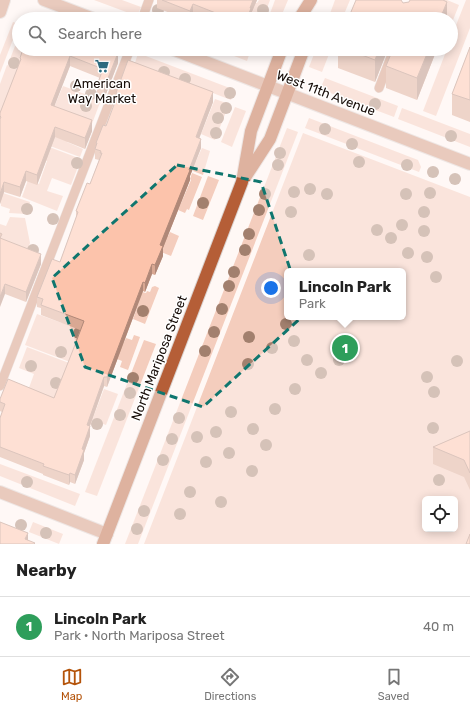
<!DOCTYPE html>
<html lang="en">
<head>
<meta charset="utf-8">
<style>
  :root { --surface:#fff; --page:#f2f2f2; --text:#222; --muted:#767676; --line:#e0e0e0; --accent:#b45309 }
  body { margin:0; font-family:Rubik,sans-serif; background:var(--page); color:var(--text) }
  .controls { position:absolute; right:12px; bottom:12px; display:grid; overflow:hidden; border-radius:6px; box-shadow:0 2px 10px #0003 }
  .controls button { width:36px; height:36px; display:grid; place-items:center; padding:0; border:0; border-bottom:1px solid var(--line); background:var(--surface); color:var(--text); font:20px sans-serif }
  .you { position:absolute; left:271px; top:288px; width:14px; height:14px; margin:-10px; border:3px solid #fff; border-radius:50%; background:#1a73e8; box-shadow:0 0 0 6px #1a73e833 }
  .badge { display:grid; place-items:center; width:26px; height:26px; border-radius:50%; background:var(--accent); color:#fff; font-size:13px; font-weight:700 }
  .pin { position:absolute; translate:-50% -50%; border:2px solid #fff; box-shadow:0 1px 4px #0006 }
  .popup { position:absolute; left:284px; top:268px; width:122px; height:52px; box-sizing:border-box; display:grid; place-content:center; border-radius:6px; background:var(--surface); filter:drop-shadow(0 1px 3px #0005); font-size:13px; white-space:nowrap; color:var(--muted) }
  .popup b { font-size:15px; color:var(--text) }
  .popup::after { content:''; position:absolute; left:50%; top:100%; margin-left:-8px; border:8px solid transparent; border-top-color:var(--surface) }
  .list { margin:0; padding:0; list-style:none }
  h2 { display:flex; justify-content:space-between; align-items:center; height:52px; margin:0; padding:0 16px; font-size:17px }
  h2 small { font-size:13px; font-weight:400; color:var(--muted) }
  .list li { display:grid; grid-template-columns:26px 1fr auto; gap:12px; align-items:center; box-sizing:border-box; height:60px; padding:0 16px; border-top:1px solid var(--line) }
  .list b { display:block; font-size:15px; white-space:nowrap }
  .list p { margin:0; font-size:13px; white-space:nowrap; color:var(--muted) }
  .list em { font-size:13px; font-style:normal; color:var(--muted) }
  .icon { flex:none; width:22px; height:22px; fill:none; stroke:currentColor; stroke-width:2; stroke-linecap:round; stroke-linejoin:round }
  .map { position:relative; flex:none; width:470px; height:544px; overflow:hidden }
  .search { position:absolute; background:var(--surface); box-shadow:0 2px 10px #0003; left:12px; right:12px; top:12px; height:44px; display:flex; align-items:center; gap:10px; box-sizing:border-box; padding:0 14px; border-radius:22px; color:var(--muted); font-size:15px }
  .sheet { height:112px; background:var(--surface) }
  nav { display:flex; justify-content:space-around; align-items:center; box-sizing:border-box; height:56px; border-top:1px solid var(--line); background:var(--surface); font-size:11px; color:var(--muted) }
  nav a { display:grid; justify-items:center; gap:2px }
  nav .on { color:var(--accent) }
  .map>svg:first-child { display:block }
  .green { fill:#f4cdbd; fill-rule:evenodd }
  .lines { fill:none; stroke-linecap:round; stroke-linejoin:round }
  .lane-casing { stroke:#dad2cf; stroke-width:10 }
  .street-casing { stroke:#dad2cf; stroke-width:14 }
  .secondary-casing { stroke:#dad2cf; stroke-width:14 }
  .lane { stroke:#cf9379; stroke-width:9 }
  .street { stroke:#cf9379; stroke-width:12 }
  .secondary { stroke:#b55e37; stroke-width:12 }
  .tree { fill:#a2806e }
  .wall { fill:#d9a893 }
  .shaded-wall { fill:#b08878 }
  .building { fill:#fcc3ab; stroke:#b08878 }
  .marked { fill:none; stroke:#0f766e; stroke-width:3; stroke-dasharray:8 5; stroke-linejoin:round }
  .labels { text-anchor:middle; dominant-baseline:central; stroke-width:3; stroke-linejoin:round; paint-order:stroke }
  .poi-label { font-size:13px; fill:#170d08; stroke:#fff }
  .street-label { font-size:13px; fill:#170d08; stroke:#fff }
</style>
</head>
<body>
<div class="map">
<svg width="470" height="544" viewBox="0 0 470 544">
  <rect width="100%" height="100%" fill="#fff8f5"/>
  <g class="green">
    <polygon points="94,0 122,0 141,7 137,16"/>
    <polygon points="249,0 257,3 259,0 270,0 263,19 252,19 252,17 250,16"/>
    <polygon points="275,0 288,0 280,19 268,19"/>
    <polygon points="335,0 350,0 342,19 328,19"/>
    <polygon points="426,0 447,0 459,5 453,20 423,9"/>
    <polygon points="466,0 470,0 470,28 436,116 423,111 447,49 451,49 451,38"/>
    <polygon points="13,22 19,24 0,73 0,55"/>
    <polygon points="19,36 19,49 26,49 19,68 8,64"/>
    <polygon points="216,49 251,49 247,61"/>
    <polygon points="316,49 331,49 322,72 309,67"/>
    <polygon points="138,53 235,90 231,100 135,63"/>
    <polygon points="7,65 23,71 0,120 0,84"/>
    <polygon points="325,78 398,106 394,117 320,89"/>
    <polygon points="63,86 101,100 90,129 50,104 55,105"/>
    <polygon points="215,99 229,104 215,140 201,134"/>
    <polygon points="235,107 246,111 232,147 221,142"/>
    <polygon points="402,108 470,134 470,147 398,119"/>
    <polygon points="309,118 418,160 421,167 419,172 305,128"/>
    <polygon points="74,124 67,142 83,149 80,157 42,143"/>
    <polygon points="287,128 298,132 138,544 125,544"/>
    <polygon points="7,131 81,159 71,185 52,178 47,191 63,196 57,211 22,197 28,180 39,184 47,161 23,152"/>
    <path d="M303,133L470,197V544H144ZM287,271H403V317H287ZM425,499H455V529H425Z"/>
    <polygon points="202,148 210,151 203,175 193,171 194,167 191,166 193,160 196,161"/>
    <polygon points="192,173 202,177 189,210 187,209 185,213 178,210 191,180 190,179"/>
    <polygon points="208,176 219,180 203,220 193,216"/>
    <polygon points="0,192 30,202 26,214 9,213 10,209 1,206"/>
    <polygon points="10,217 25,218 30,243 24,260 0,242 0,224 6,226"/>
    <polygon points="170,232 179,236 171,256 156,250 164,234 168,236"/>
    <polygon points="155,286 159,288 145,324 133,319 142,293 142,292 146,293 147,291 150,292 152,287"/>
    <polygon points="37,314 62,323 64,320 121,348 126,338 132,340 134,335 140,337 128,370 120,367 122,361 117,359 70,362 25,345"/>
    <polygon points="144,340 156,344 97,496 85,492"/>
    <polygon points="27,347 69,363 53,407 26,396 34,374 19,368"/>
    <polygon points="104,389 118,394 106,425 92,420"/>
    <polygon points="0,464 80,494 75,506 0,476"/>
    <polygon points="33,522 63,534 59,544 29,532"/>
  </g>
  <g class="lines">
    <defs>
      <g id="lane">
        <polyline points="142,19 149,0"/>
        <polyline points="379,88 394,49"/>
        <polyline points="0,386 130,49"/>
      </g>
      <g id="street">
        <polyline points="44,0 94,19"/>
        <polyline points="0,12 4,0"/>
        <polyline points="172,49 470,164"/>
        <polyline points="0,492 107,534"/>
      </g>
      <g id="secondary">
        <polyline points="299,19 311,0"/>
        <polyline points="246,176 270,139 304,49"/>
        <polyline points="103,544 242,182 251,131 282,49"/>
      </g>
    </defs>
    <use href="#lane" class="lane-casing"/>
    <use href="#street" class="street-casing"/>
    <use href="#secondary" class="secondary-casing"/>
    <use href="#lane" class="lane"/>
    <use href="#street" class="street"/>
    <use href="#secondary" class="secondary"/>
  </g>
  <g class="tree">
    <circle cx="158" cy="10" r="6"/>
    <circle cx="263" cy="10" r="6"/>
    <circle cx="14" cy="63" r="6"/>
    <circle cx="164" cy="72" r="6"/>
    <circle cx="185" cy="79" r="6"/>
    <circle cx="76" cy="86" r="6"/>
    <circle cx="230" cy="93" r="6"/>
    <circle cx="91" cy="94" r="6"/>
    <circle cx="375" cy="104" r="6"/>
    <circle cx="86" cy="106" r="6"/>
    <circle cx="226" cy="108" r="6"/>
    <circle cx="218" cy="118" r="6"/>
    <circle cx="325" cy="129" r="6"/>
    <circle cx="216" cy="133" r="6"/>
    <circle cx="451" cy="136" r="6"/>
    <circle cx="352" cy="144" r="6"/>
    <circle cx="280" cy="153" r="6"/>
    <circle cx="359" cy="162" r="6"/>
    <circle cx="77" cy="163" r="6"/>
    <circle cx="278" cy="165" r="6"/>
    <circle cx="407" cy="165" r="6"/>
    <circle cx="433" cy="172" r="6"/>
    <circle cx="455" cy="179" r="6"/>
    <circle cx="310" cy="189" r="6"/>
    <circle cx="294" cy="192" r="6"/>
    <circle cx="430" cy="193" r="6"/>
    <circle cx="265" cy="194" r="6"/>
    <circle cx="327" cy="194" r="6"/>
    <circle cx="406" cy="194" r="6"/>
    <circle cx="203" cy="203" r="6"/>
    <circle cx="27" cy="209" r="6"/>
    <circle cx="259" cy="210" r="6"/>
    <circle cx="291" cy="212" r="6"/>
    <circle cx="424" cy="212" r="6"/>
    <circle cx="53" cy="219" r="6"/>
    <circle cx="402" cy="225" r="6"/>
    <circle cx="377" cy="230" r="6"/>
    <circle cx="424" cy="231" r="6"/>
    <circle cx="249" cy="234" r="6"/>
    <circle cx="391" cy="238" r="6"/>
    <circle cx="33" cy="250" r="6"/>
    <circle cx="245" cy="250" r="6"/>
    <circle cx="408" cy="253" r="6"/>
    <circle cx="309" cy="255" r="6"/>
    <circle cx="427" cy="257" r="6"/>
    <circle cx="234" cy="272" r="6"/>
    <circle cx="436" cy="277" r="6"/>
    <circle cx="229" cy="286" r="6"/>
    <circle cx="222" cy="309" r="6"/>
    <circle cx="143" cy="311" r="6"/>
    <circle cx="286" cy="324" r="6"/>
    <circle cx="214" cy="332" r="6"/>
    <circle cx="79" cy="333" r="6"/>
    <circle cx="249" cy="337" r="6"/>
    <circle cx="294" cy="341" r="6"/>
    <circle cx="272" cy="348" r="6"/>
    <circle cx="205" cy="351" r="6"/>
    <circle cx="61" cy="352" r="6"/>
    <circle cx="307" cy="360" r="6"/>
    <circle cx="339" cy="360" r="6"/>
    <circle cx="457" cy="361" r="6"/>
    <circle cx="248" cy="364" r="6"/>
    <circle cx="31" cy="366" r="6"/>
    <circle cx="321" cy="373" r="6"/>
    <circle cx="427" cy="377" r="6"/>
    <circle cx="133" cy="378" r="6"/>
    <circle cx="56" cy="383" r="6"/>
    <circle cx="295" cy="389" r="6"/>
    <circle cx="434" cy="392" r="6"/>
    <circle cx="130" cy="393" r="6"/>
    <circle cx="275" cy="409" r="6"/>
    <circle cx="231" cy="412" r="6"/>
    <circle cx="120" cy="415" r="6"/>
    <circle cx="179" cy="418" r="6"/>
    <circle cx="97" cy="424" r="6"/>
    <circle cx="433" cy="428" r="6"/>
    <circle cx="253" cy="429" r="6"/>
    <circle cx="216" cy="432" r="6"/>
    <circle cx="197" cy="437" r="6"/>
    <circle cx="172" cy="439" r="6"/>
    <circle cx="266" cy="445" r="6"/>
    <circle cx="229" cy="453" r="6"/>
    <circle cx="163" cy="460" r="6"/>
    <circle cx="206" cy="462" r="6"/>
    <circle cx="252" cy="471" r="6"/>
    <circle cx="439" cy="480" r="6"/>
    <circle cx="27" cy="482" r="6"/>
    <circle cx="190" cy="492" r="6"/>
    <circle cx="221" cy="502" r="6"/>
    <circle cx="144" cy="511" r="6"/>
    <circle cx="180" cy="514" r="6"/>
    <circle cx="21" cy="525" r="6"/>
    <circle cx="137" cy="529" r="6"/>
    <circle cx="46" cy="533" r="6"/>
  </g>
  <g class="wall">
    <polygon points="157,0 257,0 251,14 251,19 206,19 193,14 191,19 186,19 157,8"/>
    <polygon points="470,47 470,122 452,115 452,94"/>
    <polygon points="23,49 118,63 104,99 97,96 97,85 100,78 70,66 54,106 92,131 85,149 55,137 37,185 26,181 20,197 4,192 0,204 0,113 20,62 20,58"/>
    <polygon points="338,49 388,49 375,82 338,68"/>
    <polygon points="393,49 437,49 417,100 386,88 386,66"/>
    <polygon points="116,93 213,102 199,138 201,148 190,176 190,180 163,248 163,256 155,275 152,274 145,292 143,291 107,387 104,386 90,426 90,436 84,453 84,460 75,484 70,482 69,485 43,475 43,474 0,457 0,418 2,412 0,411 0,399 54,398 73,350 80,330 41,315 41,308 37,307 37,297 60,262 76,218 76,211 90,184 99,160 95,159 95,149 96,146 96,143 106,126 116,102"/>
    <polygon points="2,239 41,264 26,302 5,294"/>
    <polygon points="470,431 470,490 464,477 433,464 433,447"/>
  </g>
  <g class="shaded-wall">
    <polygon points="253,0 257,0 251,14 251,19 247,19 250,8"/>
    <polygon points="447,2 447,19 440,19"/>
    <polygon points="193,4 193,14 190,19 190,11"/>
    <polygon points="379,49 388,49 375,82 375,60"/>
    <polygon points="429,49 437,49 417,100 417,78"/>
    <polygon points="118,53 118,63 104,99 104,88"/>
    <polygon points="70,56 70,66 51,115 51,105"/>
    <polygon points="213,92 213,102 199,139 196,137 199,129"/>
    <polygon points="92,120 92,131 85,149 85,138"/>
    <polygon points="55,127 55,137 37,185 37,175"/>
    <polygon points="201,139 201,148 190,176 190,180 163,248 163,256 155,275 155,265 160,245"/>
    <polygon points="26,171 26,181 20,197 20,187"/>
    <polygon points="4,182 4,192 0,204 0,194"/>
    <polygon points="41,254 41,264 26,302 26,292"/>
    <polygon points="152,264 152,274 145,292 145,283"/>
    <polygon points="143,282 143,291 107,387 107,377"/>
    <polygon points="5,284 5,294 0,307 0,297"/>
    <polygon points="104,377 104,386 87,434 87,425"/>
    <polygon points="90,426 90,436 84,453 84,460 75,484 75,475 82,449"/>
    <polygon points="70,473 70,482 69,485 69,475"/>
    <polygon points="28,533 28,544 25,539"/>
  </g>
  <g class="building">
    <polygon points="162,0 253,0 250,8 251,8 247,19 231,19 193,4 190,11"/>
    <polygon points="356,0 401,0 403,3 409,2 410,0 443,0 447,2 440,19 348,19"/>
    <polygon points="470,47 470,100 452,94"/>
    <polygon points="23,49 107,49 118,53 104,88 97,85 103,69 70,56 51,105 92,120 85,138 55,127 37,175 26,171 20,187 4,182 0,194 0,119 1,117 0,116 0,113 21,59 20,58"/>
    <polygon points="346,49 379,49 375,60"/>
    <polygon points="393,49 429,49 417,78 386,66"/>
    <polygon points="128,60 213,92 199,129 196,137 201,139 189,170 190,170 160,245 163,246 155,265 152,264 145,283 143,282 107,377 104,377 87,425 90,426 82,449 84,450 75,475 70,473 69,475 43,466 44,464 0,447 0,418 5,404 0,402 0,399 8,379 54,398 73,350 84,321 41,305 43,299 37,297 52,259 60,262 78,212 76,211 87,183 90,184 102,153 100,153 101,151 95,149 97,143 96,143 103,125 106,126 118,94 116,93"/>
    <polygon points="0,233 2,234 0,238 41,254 26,292 5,284 0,297"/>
    <polygon points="470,431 470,473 464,460 433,447"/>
    <polygon points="0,522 28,533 25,539 35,543 34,544 0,544"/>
    <polygon points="470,534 470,544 466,544"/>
  </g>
  <path d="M0 0H470V544H0ZM177,165L261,182L305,314L203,407L85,367L52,278Z" fill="#fff8f5" fill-opacity=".55" fill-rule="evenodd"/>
  <path class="marked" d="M177,165L261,182L305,314L203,407L85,367L52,278Z"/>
  <defs>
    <symbol id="supermarket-bare" viewBox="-9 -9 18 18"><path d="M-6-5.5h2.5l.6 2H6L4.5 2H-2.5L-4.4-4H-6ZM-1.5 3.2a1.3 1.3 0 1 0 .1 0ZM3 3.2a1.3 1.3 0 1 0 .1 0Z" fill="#2d6c81" stroke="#fff" stroke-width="2.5" paint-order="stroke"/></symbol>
  </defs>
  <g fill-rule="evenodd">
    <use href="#supermarket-bare" x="92" y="56" width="20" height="20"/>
  </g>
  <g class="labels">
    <g class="poi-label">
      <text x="102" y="83">American<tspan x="102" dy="15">Way Market</tspan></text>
    </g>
    <g class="street-label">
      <text transform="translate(326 93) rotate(21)">West 11th Avenue</text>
      <text transform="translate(159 358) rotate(-69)">North Mariposa Street</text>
    </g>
  </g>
</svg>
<div class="controls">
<button><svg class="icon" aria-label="locate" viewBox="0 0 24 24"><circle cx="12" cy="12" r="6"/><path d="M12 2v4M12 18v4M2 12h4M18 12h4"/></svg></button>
</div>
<div class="you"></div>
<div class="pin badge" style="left:345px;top:348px;background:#2e9e5b">1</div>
<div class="popup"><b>Lincoln Park</b>Park</div>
<div class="search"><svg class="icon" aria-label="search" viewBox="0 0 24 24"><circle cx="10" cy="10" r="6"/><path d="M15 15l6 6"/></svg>Search here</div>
</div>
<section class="sheet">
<h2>Nearby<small></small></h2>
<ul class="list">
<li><span class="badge" style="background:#2e9e5b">1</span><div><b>Lincoln Park</b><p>Park · North Mariposa Street</p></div><em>40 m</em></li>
</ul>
</section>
<nav>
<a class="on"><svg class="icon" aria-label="map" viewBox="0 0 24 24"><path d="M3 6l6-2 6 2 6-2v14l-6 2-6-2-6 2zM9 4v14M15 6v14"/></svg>Map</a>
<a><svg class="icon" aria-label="directions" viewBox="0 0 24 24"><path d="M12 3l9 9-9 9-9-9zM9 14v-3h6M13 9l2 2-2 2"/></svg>Directions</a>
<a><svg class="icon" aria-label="saved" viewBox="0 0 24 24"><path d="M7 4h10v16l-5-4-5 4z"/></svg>Saved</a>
</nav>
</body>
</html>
